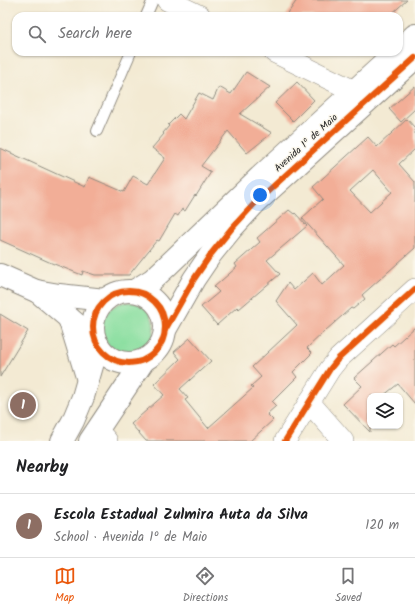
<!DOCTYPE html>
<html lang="en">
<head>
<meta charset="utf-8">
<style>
  :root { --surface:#fff; --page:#f6f6f6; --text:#202124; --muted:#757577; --line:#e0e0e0; --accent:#ea580c }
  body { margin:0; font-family:Kalam,sans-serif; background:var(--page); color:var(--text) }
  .controls { position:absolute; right:12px; bottom:12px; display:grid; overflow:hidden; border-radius:8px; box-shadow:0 1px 3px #0004 }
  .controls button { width:36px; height:36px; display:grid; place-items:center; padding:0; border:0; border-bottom:1px solid var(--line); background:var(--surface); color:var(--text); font:20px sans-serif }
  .you { position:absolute; left:260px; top:195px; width:14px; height:14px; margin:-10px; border:3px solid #fff; border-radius:50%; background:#1a73e8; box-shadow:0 0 0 6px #1a73e833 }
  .badge { display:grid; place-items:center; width:26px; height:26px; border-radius:50%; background:var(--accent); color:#fff; font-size:13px; font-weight:700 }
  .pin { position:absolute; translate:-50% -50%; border:2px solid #fff; box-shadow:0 1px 4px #0006 }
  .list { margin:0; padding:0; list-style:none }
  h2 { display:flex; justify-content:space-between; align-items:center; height:52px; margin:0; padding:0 16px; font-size:17px }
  h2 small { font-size:13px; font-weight:400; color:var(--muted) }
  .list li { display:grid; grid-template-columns:26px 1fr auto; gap:12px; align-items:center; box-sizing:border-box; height:64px; padding:0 16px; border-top:1px solid var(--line) }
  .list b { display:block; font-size:15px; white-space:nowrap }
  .list p { margin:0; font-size:13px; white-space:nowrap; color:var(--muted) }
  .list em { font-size:13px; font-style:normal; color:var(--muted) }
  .icon { flex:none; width:22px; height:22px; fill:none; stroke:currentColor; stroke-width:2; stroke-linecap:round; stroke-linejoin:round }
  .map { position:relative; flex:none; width:415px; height:441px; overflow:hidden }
  .search { position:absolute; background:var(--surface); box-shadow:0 1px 3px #0004; left:12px; right:12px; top:12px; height:44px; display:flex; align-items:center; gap:10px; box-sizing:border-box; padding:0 14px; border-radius:12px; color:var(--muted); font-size:15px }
  .sheet { height:116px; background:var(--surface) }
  nav { display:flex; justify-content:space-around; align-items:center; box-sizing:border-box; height:56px; border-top:1px solid var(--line); background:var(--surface); font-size:11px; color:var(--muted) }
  nav a { display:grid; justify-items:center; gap:2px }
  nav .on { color:var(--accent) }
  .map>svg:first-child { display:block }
  .green { fill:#8cdfa1; stroke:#5c8566 }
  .building { fill:#f2ae97; fill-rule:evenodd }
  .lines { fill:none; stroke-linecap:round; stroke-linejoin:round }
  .lane-casing { stroke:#8f8a7f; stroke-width:12 }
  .street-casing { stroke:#8f8a7f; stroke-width:22 }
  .secondary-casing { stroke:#8f8a7f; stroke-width:24 }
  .lane { stroke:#fff; stroke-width:10 }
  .street { stroke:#fff; stroke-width:21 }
  .secondary { stroke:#fff; stroke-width:22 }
  .cycleway-casing { stroke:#fbf7ec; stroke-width:8 }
  .cycleway { stroke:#e8590c; stroke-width:6 }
  .labels { text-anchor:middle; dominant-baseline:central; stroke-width:3; stroke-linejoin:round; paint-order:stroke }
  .street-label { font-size:10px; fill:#2b2b2b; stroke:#fbf7ec }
</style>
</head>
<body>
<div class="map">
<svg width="415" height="441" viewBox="0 0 415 441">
  <rect width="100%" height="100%" fill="#fbf7ec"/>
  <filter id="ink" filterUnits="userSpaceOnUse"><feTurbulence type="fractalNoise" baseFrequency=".025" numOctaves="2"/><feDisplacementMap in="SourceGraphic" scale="8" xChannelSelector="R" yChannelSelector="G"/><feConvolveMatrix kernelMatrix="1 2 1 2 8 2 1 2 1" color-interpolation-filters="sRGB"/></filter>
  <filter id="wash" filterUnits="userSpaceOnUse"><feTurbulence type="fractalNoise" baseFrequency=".012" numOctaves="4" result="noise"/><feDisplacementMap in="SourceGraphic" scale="16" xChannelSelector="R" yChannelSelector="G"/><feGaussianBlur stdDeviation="0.9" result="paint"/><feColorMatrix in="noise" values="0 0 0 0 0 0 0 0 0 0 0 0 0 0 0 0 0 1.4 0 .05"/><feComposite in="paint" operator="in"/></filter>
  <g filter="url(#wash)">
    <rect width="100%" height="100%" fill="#f3ead3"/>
    <circle class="green" cx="128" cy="328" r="26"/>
    <g id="blocks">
      <g class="building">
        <polygon points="297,0 407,0 389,16 286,16"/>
        <polygon points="246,72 270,87 240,114 272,133 247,153 228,131 201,166 211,172 196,196 195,195 185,211 182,209 178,216 175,214 159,241 157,240 129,275 95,275 83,271 82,275 49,262 0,240 0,148 85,187 89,177 124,192 133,176 148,184 165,158 152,148 164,134 163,133 169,126 168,125 179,114 184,119 199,93 213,100 219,87 231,94"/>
        <polygon points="297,82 314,100 293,121 275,103"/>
        <polygon points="415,86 415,109 401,122 389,109"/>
        <path d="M407,119L415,128V149L399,164L415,182V248L362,295L365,299L353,309L351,308L325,331L307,348L312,353L293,372L297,377L272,402L276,406L267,414L273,420L250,441H146L131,424L164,395L154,384L180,359L174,352L190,338L211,361L180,389L188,398L185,400L208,428L253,388L251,386L261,377L252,367L297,325L276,301L288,283L294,290L313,273L322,285L344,265L302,218L323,199L313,187L368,137L377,147ZM373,170L392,192L370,212L350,191Z"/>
        <polygon points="289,210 294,214 295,213 307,226 267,260 280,274 239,309 237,307 217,325 201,307 219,292 214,287 237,267 235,264 260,242 257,238"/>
        <polygon points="0,314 28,331 0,377"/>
        <polygon points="415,327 415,404 398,384 383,396 370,396 370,432 343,404 362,386 354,378 392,344 394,346"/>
      </g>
    </g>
  </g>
  <g filter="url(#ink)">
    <use href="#blocks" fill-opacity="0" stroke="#8f8a7f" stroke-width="1"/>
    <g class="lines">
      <defs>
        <g id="lane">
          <polyline points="146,16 153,0"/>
          <polyline points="97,131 131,52"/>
        </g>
        <g id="street">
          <polyline points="167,0 200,16"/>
          <polyline points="274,52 354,91"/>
          <polyline points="309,402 343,441"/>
          <polyline points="97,430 107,441"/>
          <polyline points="285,441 330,369 338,359 415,289"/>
        </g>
        <g id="secondary">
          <polyline points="399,50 415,35"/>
          <polyline points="0,275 36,291 59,295 105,300"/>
          <polyline points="37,291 95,340"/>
          <polyline points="134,291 152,280 165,268 260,177 397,52"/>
          <circle cx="129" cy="327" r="36"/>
          <polyline points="69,318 88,380"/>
          <polyline points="165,330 194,279 211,254 232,228 256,202 415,58"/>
          <polyline points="62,441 73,421 83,397 98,345"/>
          <polyline points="90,441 144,360"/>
        </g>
      </defs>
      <use href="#lane" class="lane-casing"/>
      <use href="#street" class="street-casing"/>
      <use href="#secondary" class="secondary-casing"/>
      <use href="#lane" class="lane"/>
      <use href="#street" class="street"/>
      <use href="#secondary" class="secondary"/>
      <defs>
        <g id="cycleway">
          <circle cx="129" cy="327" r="36"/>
          <polyline points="165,330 194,279 211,254 232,228 256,202 415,58"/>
          <polyline points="285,441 330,369 338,359 415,289"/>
        </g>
      </defs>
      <use href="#cycleway" class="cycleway-casing"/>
      <use href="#cycleway" class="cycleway"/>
    </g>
  </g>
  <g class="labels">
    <g class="street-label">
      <text transform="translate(306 143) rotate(-42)">Avenida 1º de Maio</text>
    </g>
  </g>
</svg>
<div class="controls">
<button><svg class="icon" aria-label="layers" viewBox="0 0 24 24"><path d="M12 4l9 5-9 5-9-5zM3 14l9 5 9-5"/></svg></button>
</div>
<div class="you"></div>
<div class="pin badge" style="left:23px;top:405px;background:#8d6e63">1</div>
<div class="search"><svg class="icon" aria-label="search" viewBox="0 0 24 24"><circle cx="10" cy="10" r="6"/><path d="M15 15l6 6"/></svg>Search here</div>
</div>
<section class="sheet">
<h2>Nearby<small></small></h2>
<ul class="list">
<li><span class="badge" style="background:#8d6e63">1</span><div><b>Escola Estadual Zulmira Auta da Silva</b><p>School · Avenida 1º de Maio</p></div><em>120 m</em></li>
</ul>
</section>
<nav>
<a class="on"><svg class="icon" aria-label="map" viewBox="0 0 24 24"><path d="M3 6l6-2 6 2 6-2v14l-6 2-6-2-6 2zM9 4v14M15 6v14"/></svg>Map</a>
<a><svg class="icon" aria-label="directions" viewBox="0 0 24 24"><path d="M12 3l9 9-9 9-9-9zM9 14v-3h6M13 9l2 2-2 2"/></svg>Directions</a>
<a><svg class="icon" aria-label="saved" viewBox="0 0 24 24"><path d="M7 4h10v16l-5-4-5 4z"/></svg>Saved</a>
</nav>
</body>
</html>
